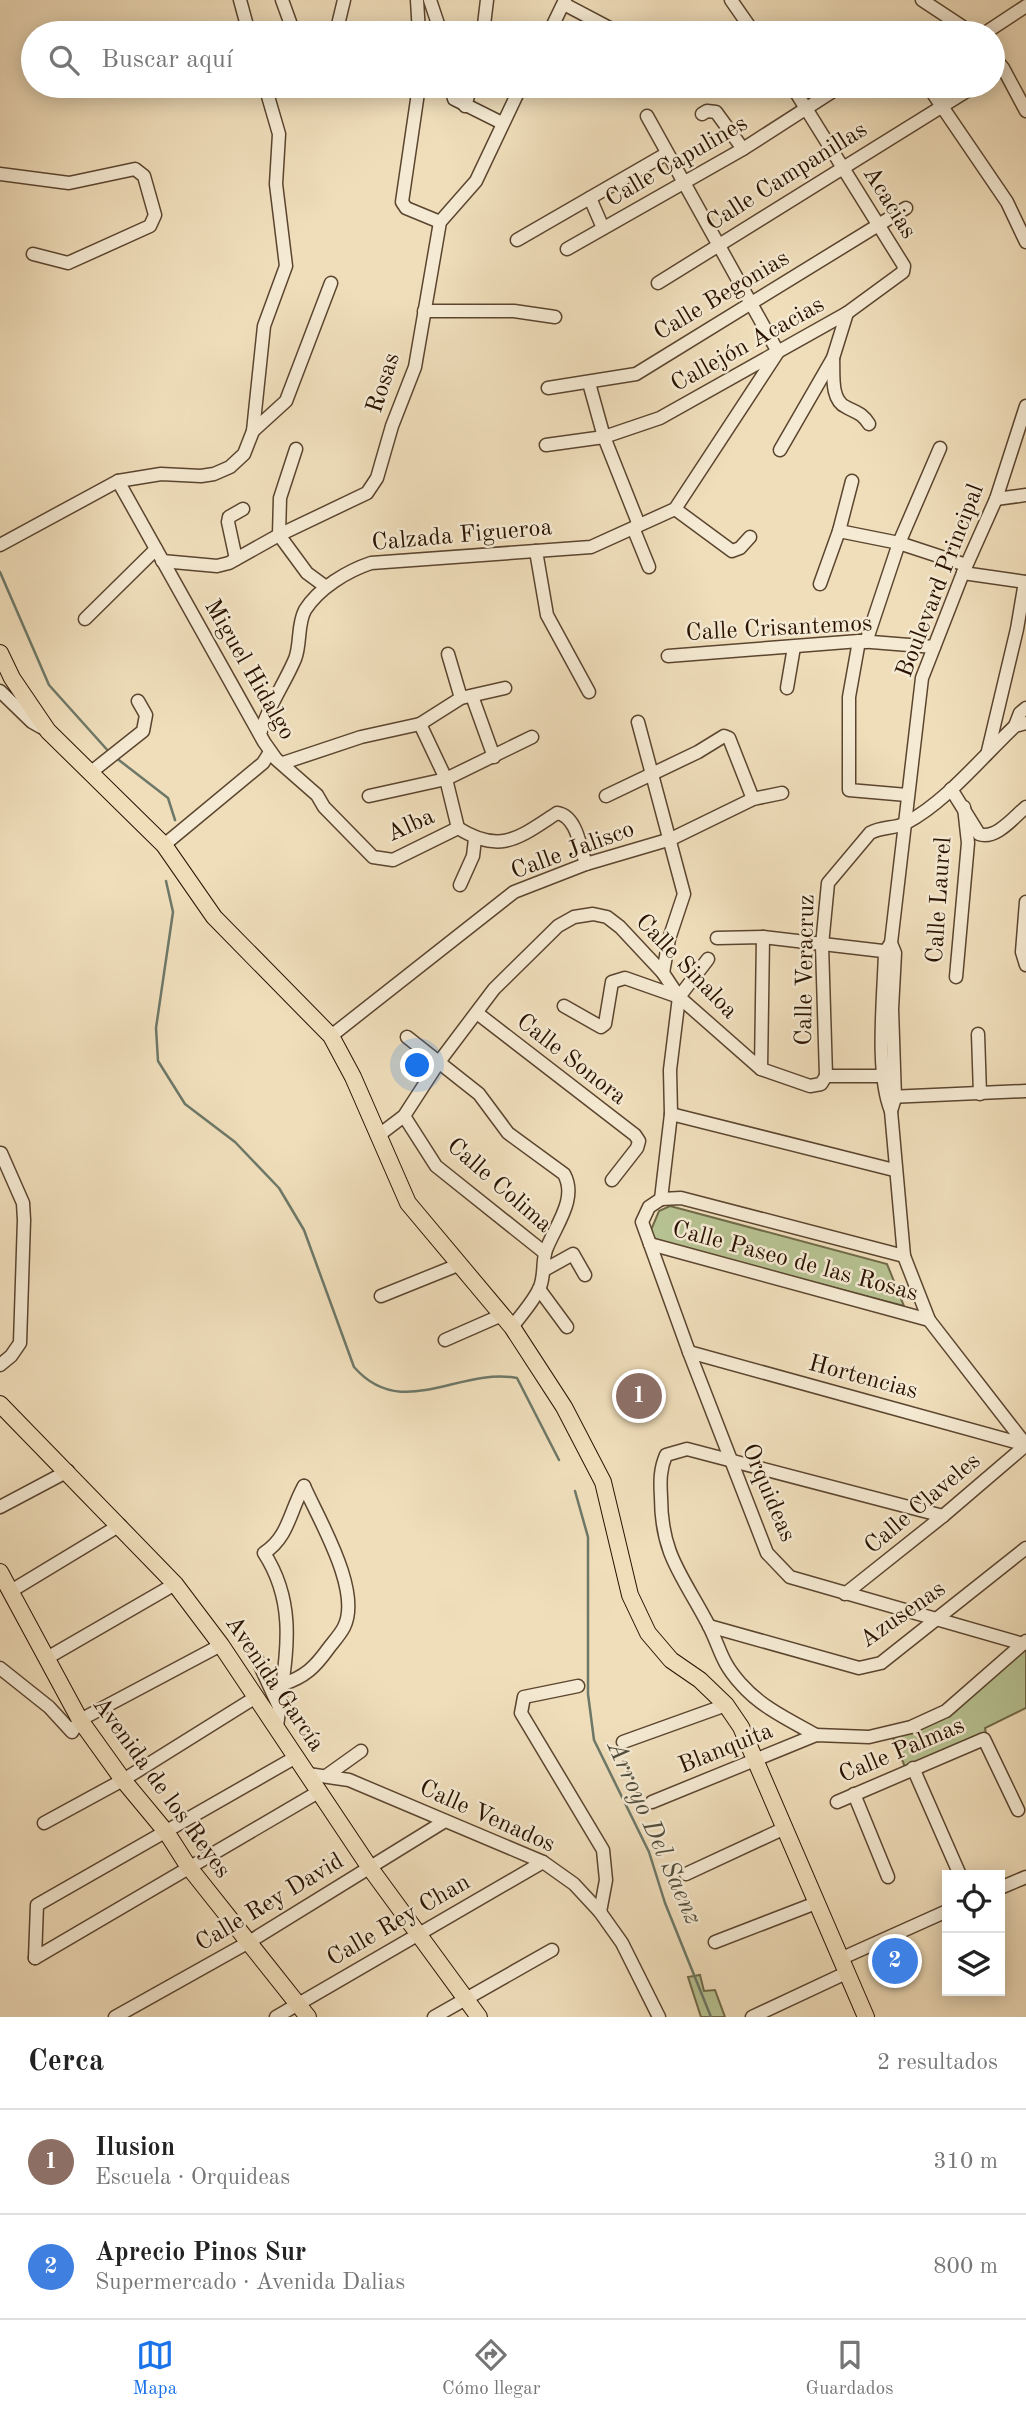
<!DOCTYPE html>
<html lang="es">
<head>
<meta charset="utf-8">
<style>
  :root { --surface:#fff; --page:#f6f6f6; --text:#222; --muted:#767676; --line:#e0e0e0; --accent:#1a73e8 }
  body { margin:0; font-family:"Old Standard TT",serif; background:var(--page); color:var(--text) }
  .controls { position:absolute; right:21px; bottom:21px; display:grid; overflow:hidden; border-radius:0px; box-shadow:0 4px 18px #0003 }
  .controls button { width:63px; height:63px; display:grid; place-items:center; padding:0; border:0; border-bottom:2px solid var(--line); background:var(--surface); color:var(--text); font:35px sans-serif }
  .you { position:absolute; left:418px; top:1066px; width:24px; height:24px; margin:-18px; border:5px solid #fff; border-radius:50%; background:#1a73e8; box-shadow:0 0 0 10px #1a73e833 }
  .badge { display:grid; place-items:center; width:46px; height:46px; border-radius:50%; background:var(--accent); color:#fff; font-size:23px; font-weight:700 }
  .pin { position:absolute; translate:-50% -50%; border:4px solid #fff; box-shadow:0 2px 7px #0006 }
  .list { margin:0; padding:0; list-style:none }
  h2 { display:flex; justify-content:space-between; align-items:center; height:91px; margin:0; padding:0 28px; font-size:30px }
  h2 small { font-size:23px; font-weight:400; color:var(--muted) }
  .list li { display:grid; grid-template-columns:46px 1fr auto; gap:21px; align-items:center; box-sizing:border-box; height:105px; padding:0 28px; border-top:2px solid var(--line) }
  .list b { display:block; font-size:26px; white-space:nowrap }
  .list p { margin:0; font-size:23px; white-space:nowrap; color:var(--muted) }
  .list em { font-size:23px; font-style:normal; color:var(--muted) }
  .icon { flex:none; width:38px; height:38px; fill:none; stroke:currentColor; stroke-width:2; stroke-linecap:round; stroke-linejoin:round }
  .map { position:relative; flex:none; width:1026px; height:2017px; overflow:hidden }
  .search { position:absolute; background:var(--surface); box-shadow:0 4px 18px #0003; left:21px; right:21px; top:21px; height:77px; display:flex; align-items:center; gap:18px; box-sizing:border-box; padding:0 24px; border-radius:38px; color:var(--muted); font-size:26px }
  .sheet { height:301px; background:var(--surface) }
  nav { display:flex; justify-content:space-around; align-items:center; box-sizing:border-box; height:98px; border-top:2px solid var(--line); background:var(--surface); font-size:19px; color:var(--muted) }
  nav a { display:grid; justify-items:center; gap:4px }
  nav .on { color:var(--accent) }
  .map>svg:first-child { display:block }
  .green { fill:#b7c292; stroke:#706a49; stroke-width:2 }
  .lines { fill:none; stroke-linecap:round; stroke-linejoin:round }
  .stream { stroke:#6d7868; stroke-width:2.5 }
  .minor-casing { stroke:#5b452f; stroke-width:15 }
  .major-casing { stroke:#291200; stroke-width:18 }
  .minor { stroke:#f5ead3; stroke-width:12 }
  .major { stroke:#f0debb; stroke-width:16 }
  .labels { text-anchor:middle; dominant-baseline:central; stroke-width:5; stroke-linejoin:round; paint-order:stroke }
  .street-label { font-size:24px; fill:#291200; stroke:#f5ead3 }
  .water-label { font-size:26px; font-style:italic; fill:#514e3d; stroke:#f5ead3 }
</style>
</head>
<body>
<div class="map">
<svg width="1026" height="2017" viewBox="0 0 1026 2017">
  <rect width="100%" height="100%" fill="#f0debb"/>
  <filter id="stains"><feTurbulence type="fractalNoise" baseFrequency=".00286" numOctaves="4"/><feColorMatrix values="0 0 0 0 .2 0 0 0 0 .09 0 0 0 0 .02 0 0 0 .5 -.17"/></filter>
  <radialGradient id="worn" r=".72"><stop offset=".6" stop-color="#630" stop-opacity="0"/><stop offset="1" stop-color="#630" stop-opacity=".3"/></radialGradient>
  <g class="green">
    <polygon points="670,1206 887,1264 904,1306 661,1242 654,1238 651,1230 659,1211"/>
    <polygon points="1026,1642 1026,1708 985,1728 986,1734 905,1767 891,1733 925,1722"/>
    <polygon points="700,1975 704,1991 715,1990 725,2017 701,2017 688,1977"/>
  </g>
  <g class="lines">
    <g class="stream">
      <polyline points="0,572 49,685 110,753"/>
      <polyline points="115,757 168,798 175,820"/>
      <path d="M166,881L173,912L156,1028L158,1061L185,1104L235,1142L279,1188L304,1230L354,1367C402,1422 458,1367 517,1378L559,1460"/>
      <polyline points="575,1491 588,1537 588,1694 594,1740 649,1852 665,1903 711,2017"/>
    </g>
    <defs>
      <g id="minor">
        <polyline points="240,0 249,33"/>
        <polyline points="282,0 294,33"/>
        <polyline points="417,0 419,33"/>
        <polyline points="430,0 441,33"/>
        <polyline points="731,0 754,33"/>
        <polyline points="922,0 972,33"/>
        <polyline points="564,4 619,33"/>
        <polyline points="336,33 344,0"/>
        <polyline points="483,33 487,0"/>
        <polyline points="549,33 565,0"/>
        <polyline points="985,33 1026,6"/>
        <polyline points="993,56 1003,68 1026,111"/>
        <polyline points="419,86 402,202 406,208 440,222"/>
        <polyline points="451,86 454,99 502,123"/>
        <polyline points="928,86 1007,202 1026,242"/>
        <polyline points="465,106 471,86"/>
        <polyline points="702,114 707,111 716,112 743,149"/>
        <polyline points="0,174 69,183 135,169 144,176 155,215 150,226 68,263 33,254"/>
        <polyline points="590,198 603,228"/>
        <polyline points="517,240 666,154"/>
        <polyline points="567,249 743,149 841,86"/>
        <polyline points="658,283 975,86"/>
        <polyline points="424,311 514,311 555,317"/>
        <path d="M833,358C834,373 830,400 846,407C857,413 862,413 869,424"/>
        <polyline points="589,383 604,437 639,525"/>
        <polyline points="548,388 636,374 906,208"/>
        <polyline points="253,431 286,401 331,283"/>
        <polyline points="546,445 604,437 660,418 847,313 903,272 904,266 792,86"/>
        <polyline points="296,449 280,498 279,535 307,573 326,587"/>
        <polyline points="780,450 833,358 847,313"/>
        <polyline points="118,481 264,742 276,759 317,795 324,807 373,857 393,860 458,828"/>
        <polyline points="996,499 1026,495"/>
        <polyline points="675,509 732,551 740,548 750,537"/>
        <polyline points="634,530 649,567"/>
        <polyline points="839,531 899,543 966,565"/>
        <polyline points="0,545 118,481 161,474 201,476 214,474 230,467 244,454 253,431 264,326 286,266 276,184 279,134 265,86"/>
        <polyline points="536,551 547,615 589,692"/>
        <polyline points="236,559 228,522 229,517 243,509"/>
        <polyline points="162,561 217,566 229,563 279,535 367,493 377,478 392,426 415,367 440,222 476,181 521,86"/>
        <polyline points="963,573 1026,582"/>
        <polyline points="820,584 839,531 852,481"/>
        <polyline points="85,619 156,549"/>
        <polyline points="859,641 849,697 849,790 907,795"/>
        <polyline points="866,642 899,543 940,448"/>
        <polyline points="448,654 461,698"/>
        <polyline points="668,656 859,641 934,647"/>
        <polyline points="787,688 794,647"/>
        <polyline points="0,691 32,722 48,731"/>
        <polyline points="472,696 494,757"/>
        <polyline points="638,722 684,894 669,939 663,973"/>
        <polyline points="1015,726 1020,713 1026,708"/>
        <path d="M260,734C268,706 284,685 295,659C301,644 297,625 305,610C319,588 347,571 371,563L591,547L675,509L778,352L647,116"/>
        <polyline points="988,751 1017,629 1025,582"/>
        <polyline points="283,763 361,737 420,724"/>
        <polyline points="90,773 143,731 146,715 138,701"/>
        <path d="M951,789L979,834C996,840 1014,817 1026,807"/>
        <polyline points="369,796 446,779 532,737"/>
        <polyline points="606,796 698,752 724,736 729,738 753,799"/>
        <polyline points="458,828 446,779 420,724 461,698 505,688"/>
        <path d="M458,828C501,855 520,837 557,813C577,816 580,847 586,864"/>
        <polyline points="164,845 263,763 270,752"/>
        <polyline points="460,885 473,856 475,839"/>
        <polyline points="1026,902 1022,952 1026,965"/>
        <polyline points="717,938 763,937 891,952"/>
        <path d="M891,943L885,952C884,995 875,1072 891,1111L904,1256L929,1320L1026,1445"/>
        <polyline points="956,977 968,843 964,807"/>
        <polyline points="564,1006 601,1027 605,1024 612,982 625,978 679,997"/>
        <polyline points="477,1013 635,1135 639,1141 637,1148 612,1180"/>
        <polyline points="978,1034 980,1094"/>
        <polyline points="331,1036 514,892 586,864 671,839 753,799 782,793"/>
        <path d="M407,1037L479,1094L508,1133L564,1174C578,1199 555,1226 546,1250C542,1262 545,1274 540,1287C534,1301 521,1315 512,1327"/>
        <polyline points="761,1069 763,937"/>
        <path d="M826,1076L822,945L828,883L870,833C882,826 895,829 906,823C946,802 982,757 1015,726L1026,723"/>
        <polyline points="826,1076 890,1076"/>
        <polyline points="889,1097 1026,1091"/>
        <polyline points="891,1111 895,1098 892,1009 895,953 891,943 922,678 963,573 996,499 1026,406"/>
        <polyline points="671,1114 894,1170"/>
        <polyline points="404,1116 436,1166 545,1253"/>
        <polyline points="379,1135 404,1116 439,1062 494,989 558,926 574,917 593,914 607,917 620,927 663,973 679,997 761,1069 810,1086 821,1084 826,1076"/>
        <polyline points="661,1199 649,1207 642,1222 689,1352 767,1553 790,1577 1023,1644"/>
        <polyline points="661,1199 671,1114 670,1070 679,997 708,959"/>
        <polyline points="661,1199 681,1198 904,1256"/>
        <polyline points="650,1244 929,1320"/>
        <polyline points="546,1269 573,1254 585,1275"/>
        <polyline points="539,1289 567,1327"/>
        <polyline points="381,1296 458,1265"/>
        <polyline points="445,1340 502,1315"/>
        <polyline points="689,1352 1026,1445"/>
        <polyline points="0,1365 11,1356 20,1343 24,1220 23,1203 1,1153"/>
        <polyline points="0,1507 68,1471"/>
        <polyline points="11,1591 120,1525"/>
        <polyline points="845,1594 943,1516 1026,1445"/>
        <polyline points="709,1626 859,1668 881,1663 1026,1548"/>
        <polyline points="47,1658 175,1584"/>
        <polyline points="257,1659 279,1707"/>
        <polyline points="0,1668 49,1707 72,1732 80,1720 221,1645"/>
        <path d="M283,1684C305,1677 315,1667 328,1649C333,1642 340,1635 344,1627C362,1591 319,1520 304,1486"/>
        <polyline points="578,1686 524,1697 521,1713 603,1850 606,1880 600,1912"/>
        <path d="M277,1728C283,1665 301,1610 264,1553C289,1537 290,1510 304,1486"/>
        <path d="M816,1735C789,1720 761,1707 741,1684C720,1661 721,1649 708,1624C683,1576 661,1555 661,1497C660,1481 660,1469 666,1455L687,1449L943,1516"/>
        <polyline points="623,1742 726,1705"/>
        <polyline points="913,1768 960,1875"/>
        <polyline points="308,1774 349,1780 543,1862 574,1884 600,1912 622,1943 659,2017"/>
        <polyline points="326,1776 361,1751"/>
        <polyline points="854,1794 888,1877"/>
        <polyline points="652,1802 816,1735 869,1737 911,1727 946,1711 1026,1641"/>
        <polyline points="837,1802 984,1739 1018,1810"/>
        <polyline points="44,1823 123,1780 256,1697"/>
        <polyline points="686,1874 785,1828"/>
        <polyline points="1000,1888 1026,1877"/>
        <polyline points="715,1942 816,1903"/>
        <polyline points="35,1958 37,1905 296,1757"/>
        <polyline points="35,1958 320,1791"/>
        <polyline points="840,1959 947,1911"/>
        <polyline points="115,2017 249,1942 445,1821"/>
        <polyline points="276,2017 543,1862"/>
        <polyline points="434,2017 552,1950"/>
        <polyline points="752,2017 846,1973"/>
      </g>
      <g id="major">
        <polyline points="0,653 12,678 48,731 164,845 214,917 331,1036 353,1077 408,1203 512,1327 564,1407 603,1482 630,1595 648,1633 671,1660 700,1680 726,1705 741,1727 866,2017"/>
        <polyline points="0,1404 175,1584 221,1645 370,1868 479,2017"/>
        <polyline points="0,1572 80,1720 123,1780 167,1833 188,1866 308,2017"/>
      </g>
    </defs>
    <use href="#minor" class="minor-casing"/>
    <use href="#major" class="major-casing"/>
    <use href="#minor" class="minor"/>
    <use href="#major" class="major"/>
  </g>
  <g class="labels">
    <g class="street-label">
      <text transform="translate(677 162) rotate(-30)">Calle Capulines</text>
      <text transform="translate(787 177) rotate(-32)">Calle Campanillas</text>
      <text transform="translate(889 203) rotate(58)">Acacias</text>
      <text transform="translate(722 296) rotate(-31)">Calle Begonias</text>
      <text transform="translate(748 345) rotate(-29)">Callejón Acacias</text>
      <text transform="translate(384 383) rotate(-72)">Rosas</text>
      <text transform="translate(462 536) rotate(-5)">Calzada Figueroa</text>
      <text transform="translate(941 581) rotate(-69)">Boulevard Principal</text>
      <text transform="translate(779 629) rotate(-3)">Calle Crisantemos</text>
      <text transform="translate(249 670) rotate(60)">Miguel Hidalgo</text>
      <text transform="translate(411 826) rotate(-24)">Alba</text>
      <text transform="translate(573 851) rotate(-20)">Calle Jalisco</text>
      <text transform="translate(940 900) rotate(-86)">Calle Laurel</text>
      <text transform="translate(686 967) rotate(46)">Calle Sinaloa</text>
      <text transform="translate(806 970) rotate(-89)">Calle Veracruz</text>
      <text transform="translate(571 1060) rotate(38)">Calle Sonora</text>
      <text transform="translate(499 1186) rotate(41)">Calle Colima</text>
      <text transform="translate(795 1262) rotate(15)">Calle Paseo de las Rosas</text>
      <text transform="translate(863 1378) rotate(15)">Hortencias</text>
      <text transform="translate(768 1493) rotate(67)">Orquideas</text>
      <text transform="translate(923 1504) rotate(-40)">Calle Claveles</text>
      <text transform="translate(903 1615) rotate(-35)">Azusenas</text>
      <text transform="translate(274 1684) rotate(56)">Avenida García</text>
      <text transform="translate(726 1749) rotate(-22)">Blanquita</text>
      <text transform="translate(902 1751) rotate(-23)">Calle Palmas</text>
      <text transform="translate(161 1788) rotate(54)">Avenida de los Reyes</text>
      <text transform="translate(487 1817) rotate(24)">Calle Venados</text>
      <text transform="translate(270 1903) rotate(-31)">Calle Rey David</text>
      <text transform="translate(399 1921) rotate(-30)">Calle Rey Chan</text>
    </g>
    <g class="water-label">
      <text transform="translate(654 1833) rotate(66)">Arroyo Del Saenz</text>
    </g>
  </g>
  <rect width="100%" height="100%" filter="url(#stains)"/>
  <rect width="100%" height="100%" fill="url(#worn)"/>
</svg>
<div class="controls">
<button><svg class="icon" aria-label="locate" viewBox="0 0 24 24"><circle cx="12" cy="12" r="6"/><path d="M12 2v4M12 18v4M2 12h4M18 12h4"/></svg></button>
<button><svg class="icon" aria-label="layers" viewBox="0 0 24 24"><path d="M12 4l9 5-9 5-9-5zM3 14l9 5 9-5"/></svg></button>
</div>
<div class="you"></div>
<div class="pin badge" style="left:639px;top:1396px;background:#8d6e63">1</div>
<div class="pin badge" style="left:895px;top:1961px;background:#3f7fe0">2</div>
<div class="search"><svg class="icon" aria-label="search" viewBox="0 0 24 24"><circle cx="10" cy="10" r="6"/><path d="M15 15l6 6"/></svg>Buscar aquí</div>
</div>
<section class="sheet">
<h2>Cerca<small>2 resultados</small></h2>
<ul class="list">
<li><span class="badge" style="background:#8d6e63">1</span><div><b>Ilusion</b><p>Escuela · Orquideas</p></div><em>310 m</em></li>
<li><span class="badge" style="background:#3f7fe0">2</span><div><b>Aprecio Pinos Sur</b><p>Supermercado · Avenida Dalias</p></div><em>800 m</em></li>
</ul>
</section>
<nav>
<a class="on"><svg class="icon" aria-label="map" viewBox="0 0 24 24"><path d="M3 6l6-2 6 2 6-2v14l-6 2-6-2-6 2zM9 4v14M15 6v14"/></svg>Mapa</a>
<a><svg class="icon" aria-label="directions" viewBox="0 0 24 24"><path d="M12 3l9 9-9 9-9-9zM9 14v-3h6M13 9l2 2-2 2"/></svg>Cómo llegar</a>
<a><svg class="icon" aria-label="saved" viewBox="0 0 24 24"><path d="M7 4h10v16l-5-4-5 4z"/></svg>Guardados</a>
</nav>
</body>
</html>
